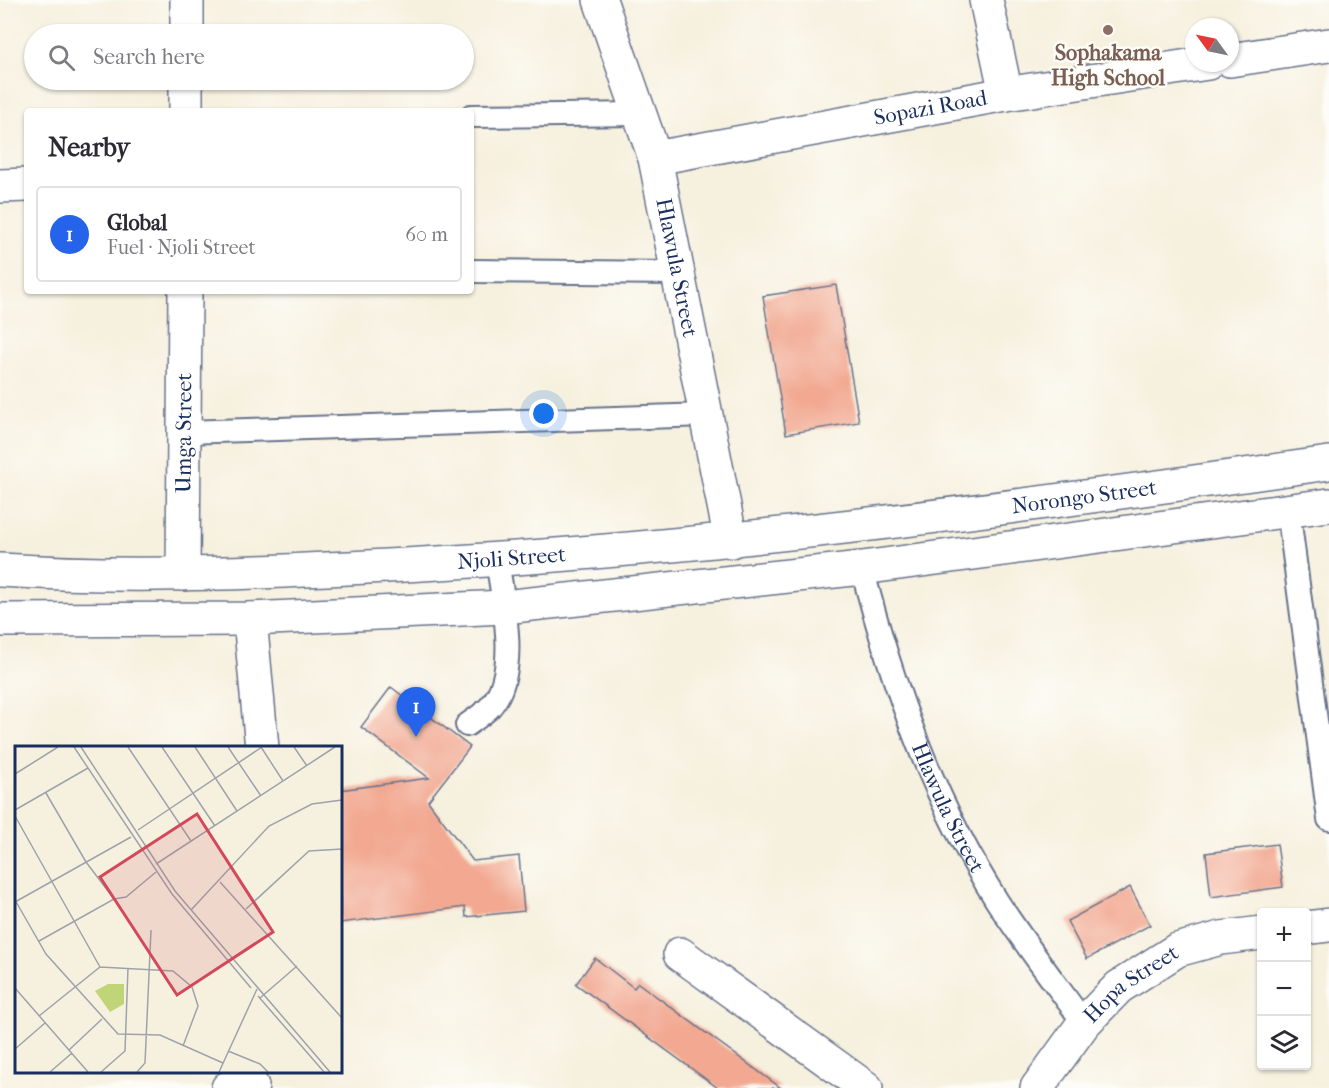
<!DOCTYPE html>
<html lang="en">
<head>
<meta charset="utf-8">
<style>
  :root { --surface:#fff; --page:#f7f7f7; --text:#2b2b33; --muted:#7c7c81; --line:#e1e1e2; --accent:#2563eb }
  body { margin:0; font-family:"IM FELL French Canon",serif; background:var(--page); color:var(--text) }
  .controls { position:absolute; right:18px; bottom:18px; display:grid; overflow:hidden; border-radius:6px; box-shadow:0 2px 4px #0004 }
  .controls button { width:54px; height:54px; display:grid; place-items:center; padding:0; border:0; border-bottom:2px solid var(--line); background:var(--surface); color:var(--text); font:30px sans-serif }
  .compass { position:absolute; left:1185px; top:18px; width:54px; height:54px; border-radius:50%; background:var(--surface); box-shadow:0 2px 4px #0004; rotate:303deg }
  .you { position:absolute; left:544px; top:414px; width:21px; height:21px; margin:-15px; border:4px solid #fff; border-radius:50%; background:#1a73e8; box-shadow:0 0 0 9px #1a73e833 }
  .badge { display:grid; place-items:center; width:39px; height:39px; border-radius:50%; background:var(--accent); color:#fff; font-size:20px; font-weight:700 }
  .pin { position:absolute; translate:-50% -50px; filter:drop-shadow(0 2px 3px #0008) }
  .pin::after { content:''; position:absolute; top:32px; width:21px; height:18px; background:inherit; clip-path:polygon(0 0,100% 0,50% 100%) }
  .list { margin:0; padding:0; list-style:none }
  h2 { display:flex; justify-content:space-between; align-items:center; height:78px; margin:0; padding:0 24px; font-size:26px }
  h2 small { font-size:20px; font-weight:400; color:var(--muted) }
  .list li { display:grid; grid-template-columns:39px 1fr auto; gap:18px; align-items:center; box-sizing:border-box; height:96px; margin:0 12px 12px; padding:0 12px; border:2px solid var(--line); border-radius:6px }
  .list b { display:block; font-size:22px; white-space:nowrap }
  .list p { margin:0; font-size:20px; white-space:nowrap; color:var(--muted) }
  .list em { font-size:20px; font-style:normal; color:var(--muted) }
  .icon { flex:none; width:33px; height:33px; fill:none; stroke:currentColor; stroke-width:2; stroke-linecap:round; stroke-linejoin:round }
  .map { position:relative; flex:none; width:1329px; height:1088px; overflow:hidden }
  .search { position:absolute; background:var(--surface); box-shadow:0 2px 4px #0004; left:24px; top:24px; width:450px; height:66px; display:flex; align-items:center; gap:15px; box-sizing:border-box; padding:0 21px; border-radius:33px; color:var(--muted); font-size:22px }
  .panel { position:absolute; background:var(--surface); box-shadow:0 2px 4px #0004; left:24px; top:108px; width:450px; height:186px; border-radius:6px }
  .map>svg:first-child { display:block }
  .building { fill:#f2a891 }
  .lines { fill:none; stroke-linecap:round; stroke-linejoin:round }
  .service-casing { stroke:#68738b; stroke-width:26 }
  .minor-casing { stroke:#68738b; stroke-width:36 }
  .tertiary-casing { stroke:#68738b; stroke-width:36 }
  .service { stroke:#fff; stroke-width:22 }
  .minor { stroke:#fff; stroke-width:33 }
  .tertiary { stroke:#fff; stroke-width:33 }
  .education-dot { fill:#8d6e63; stroke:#fdfcf7; stroke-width:2 }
  .labels { text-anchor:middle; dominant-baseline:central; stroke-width:5; stroke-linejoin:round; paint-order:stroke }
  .education-label { font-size:22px; font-weight:bold; fill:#785e54; stroke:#fdfcf7 }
  .street-label { font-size:22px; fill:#1b2f5e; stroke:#fdfcf7 }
  .inset-road { fill:none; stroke:#9ea3ab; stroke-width:1.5 }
  .view { fill:#d1495b; fill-opacity:0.15; stroke:#d1495b; stroke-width:3 }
  .inset-edge { fill:none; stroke:#1b2f5e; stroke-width:3 }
</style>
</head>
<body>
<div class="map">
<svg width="1329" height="1088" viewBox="0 0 1329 1088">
  <rect width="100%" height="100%" fill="#fdfcf7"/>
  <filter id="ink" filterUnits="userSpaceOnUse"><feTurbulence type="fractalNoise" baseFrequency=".0167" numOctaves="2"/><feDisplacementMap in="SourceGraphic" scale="12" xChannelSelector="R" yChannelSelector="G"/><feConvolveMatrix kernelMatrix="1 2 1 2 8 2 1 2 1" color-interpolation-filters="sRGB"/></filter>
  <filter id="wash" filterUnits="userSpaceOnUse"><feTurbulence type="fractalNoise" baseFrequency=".008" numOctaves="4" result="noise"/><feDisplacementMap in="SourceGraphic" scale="24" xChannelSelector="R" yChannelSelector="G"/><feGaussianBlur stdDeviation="1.35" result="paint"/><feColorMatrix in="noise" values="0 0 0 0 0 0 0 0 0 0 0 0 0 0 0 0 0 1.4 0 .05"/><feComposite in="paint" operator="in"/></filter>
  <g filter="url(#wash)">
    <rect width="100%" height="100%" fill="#f6f0de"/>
    <g id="blocks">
      <g class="building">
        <polygon points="836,285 859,422 786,434 763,296"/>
        <polygon points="391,687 470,747 428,801 473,861 519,856 524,911 466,917 465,907 340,923 340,790 429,778 361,727"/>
        <polygon points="1277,844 1283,887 1211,897 1206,853"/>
        <polygon points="1130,887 1150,925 1087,959 1067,921"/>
        <polygon points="595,958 634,988 638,983 781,1088 718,1088 576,984"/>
      </g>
    </g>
  </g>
  <g filter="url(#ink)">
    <use href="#blocks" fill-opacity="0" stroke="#68738b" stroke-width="1.5"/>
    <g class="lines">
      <defs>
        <g id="service">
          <polyline points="471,116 640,114"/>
          <polyline points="471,271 678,273"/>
          <polyline points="184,432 707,415"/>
          <polyline points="1288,509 1329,819"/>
          <path id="s1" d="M862,568C892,684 932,799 997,901C1024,943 1055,983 1084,1023"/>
          <path d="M467,725C474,720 483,714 489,708C521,674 503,602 497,560"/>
        </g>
        <g id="minor">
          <path id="s2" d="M600,0L655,158L731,541"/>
          <polyline points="986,0 1006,94"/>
          <polyline points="187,34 187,0"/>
          <polyline points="1230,60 1329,45"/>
          <polyline points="186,111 186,80"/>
          <path id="s3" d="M655,158L1006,94L1208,63"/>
          <polyline points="0,186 27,185"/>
          <path id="s4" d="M183,574L185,291"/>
          <polyline points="250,619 262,748"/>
          <polyline points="1306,928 1329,925"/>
          <polyline points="680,954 866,1088"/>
          <polyline points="228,1088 252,1086"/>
          <path id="s5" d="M1037,1088L1084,1023L1119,987L1177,950L1221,938L1262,933"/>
        </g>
        <g id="tertiary">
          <path id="s6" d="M0,570C140,579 282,572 422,564C726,547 1028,506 1329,463"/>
          <polyline points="0,620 250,619 504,607 862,568 1329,505"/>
        </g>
      </defs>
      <use href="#service" class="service-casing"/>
      <use href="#minor" class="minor-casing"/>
      <use href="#tertiary" class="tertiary-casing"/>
      <use href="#service" class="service"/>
      <use href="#minor" class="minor"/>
      <use href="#tertiary" class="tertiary"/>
    </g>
  </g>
  <circle class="education-dot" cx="1108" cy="30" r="6"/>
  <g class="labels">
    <g class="education-label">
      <text x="1108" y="53">Sophakama<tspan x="1108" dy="25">High School</tspan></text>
    </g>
    <g class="street-label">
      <text stroke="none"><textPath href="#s3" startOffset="280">Sopazi Road</textPath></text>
      <text stroke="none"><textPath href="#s2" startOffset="279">Hlawula Street</textPath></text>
      <text stroke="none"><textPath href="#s4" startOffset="141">Umga Street</textPath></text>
      <text stroke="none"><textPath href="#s6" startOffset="1088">Norongo Street</textPath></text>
      <text stroke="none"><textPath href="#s6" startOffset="512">Njoli Street</textPath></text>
      <text stroke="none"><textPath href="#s1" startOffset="255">Hlawula Street</textPath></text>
      <text stroke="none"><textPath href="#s5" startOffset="142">Hopa Street</textPath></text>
    </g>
  </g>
  <g transform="translate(15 746)">
    <rect width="327" height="327" fill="#f6f0de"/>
    <path d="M93,238H109V258L95,266L80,245Z" fill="#c0d578"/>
    <path class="inset-road" d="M59,1L157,148L236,242M66,1L160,145L315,326M113,1L176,95M147,1L200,80M180,1L222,65M213,1L246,50M246,1L268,35M279,1L292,20M0,28L43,1M31,47L71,116L99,153M0,64L73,22M0,70L85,221M123,84L247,1M141,118L320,1M205,136L327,272M0,154L31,208L103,288L145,289L208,317M0,156L116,91M231,163L294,105L327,103M176,164L254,80L297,58L327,54M24,195L99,153L111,151L141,126M0,242L73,326M243,250L309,326M245,252L282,220M24,270L85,221L158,225L177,241L183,260L168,300M0,303L30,277M54,304L87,273M213,305L245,318L253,326M35,326L57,307M86,326L110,305L113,222M122,326L130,317L136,184M204,326L242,243"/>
    <path class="view" d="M182,68L258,186L162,249L85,131Z"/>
    <rect width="327" height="327" class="inset-edge"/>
  </g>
</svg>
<div class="controls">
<button>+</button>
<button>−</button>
<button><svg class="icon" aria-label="layers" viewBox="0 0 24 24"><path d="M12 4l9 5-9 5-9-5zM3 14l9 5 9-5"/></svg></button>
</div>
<svg class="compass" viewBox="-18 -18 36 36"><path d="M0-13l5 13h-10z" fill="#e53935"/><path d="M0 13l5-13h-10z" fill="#7c7c81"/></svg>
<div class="you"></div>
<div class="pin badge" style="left:416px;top:737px">1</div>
<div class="search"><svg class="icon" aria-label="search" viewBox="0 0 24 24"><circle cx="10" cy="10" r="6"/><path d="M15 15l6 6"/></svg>Search here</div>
<section class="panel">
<h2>Nearby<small></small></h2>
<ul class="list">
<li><span class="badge">1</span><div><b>Global</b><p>Fuel · Njoli Street</p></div><em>60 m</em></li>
</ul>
</section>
</div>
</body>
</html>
